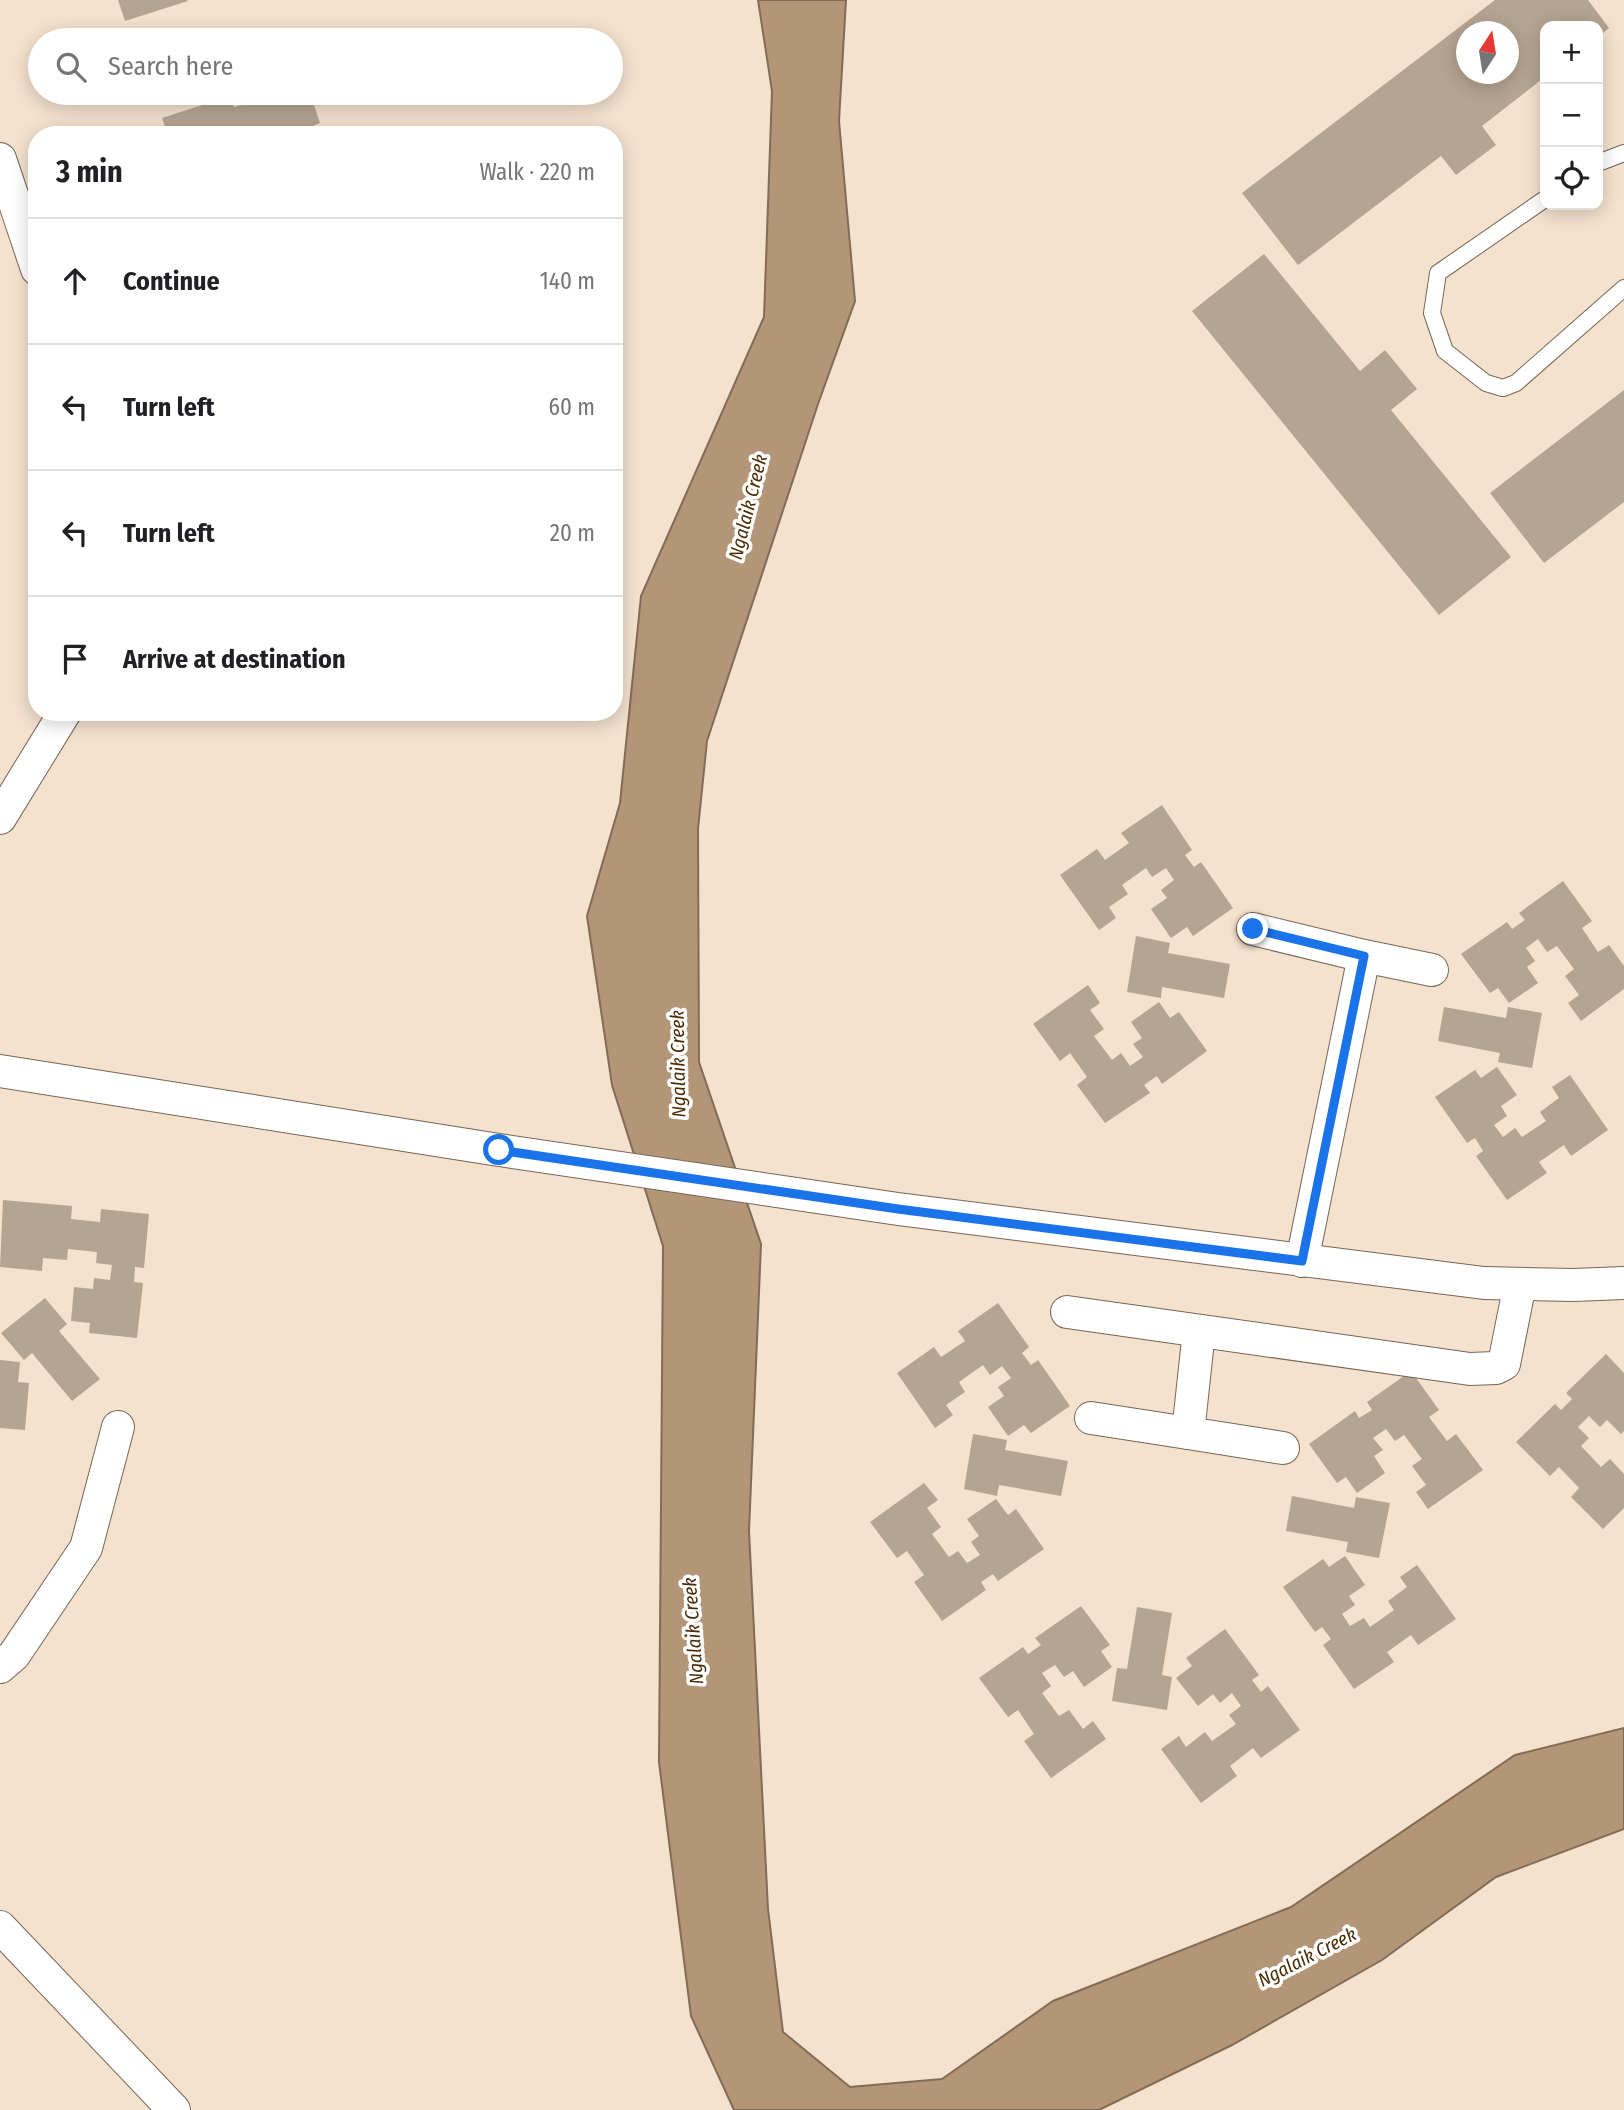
<!DOCTYPE html>
<html lang="en">
<head>
<meta charset="utf-8">
<style>
  :root { --surface:#fff; --page:#f2f2f2; --text:#202124; --muted:#757577; --line:#e0e0e0 }
  body { margin:0; font-family:"Fira Sans Condensed",sans-serif; background:var(--page); color:var(--text) }
  .controls { position:absolute; right:21px; top:21px; display:grid; overflow:hidden; border-radius:14px; box-shadow:0 4px 18px #0003 }
  .controls button { width:63px; height:63px; display:grid; place-items:center; padding:0; border:0; border-bottom:2px solid var(--line); background:var(--surface); color:var(--text); font:35px sans-serif }
  .compass { position:absolute; left:1456px; top:21px; width:63px; height:63px; border-radius:50%; background:var(--surface); box-shadow:0 4px 18px #0003; rotate:12deg }
  .stop { position:absolute; width:21px; height:21px; margin:-16px; border:5px solid #1a73e8; border-radius:50%; background:#fff }
  .stop.end { background:#1a73e8; border-color:#fff; box-shadow:0 2px 7px #0008 }
  .list { margin:0; padding:0; list-style:none }
  h2 { display:flex; justify-content:space-between; align-items:center; height:91px; margin:0; padding:0 28px; font-size:30px }
  h2 small { font-size:23px; font-weight:400; color:var(--muted) }
  .list li { display:grid; grid-template-columns:46px 1fr auto; gap:21px; align-items:center; box-sizing:border-box; height:126px; padding:0 28px; border-top:2px solid var(--line) }
  .list b { display:block; font-size:26px; white-space:nowrap }
  .list em { font-size:23px; font-style:normal; color:var(--muted) }
  .icon { flex:none; width:38px; height:38px; fill:none; stroke:currentColor; stroke-width:2; stroke-linecap:round; stroke-linejoin:round }
  .map { position:relative; flex:none; width:1624px; height:2110px; overflow:hidden }
  .search { position:absolute; background:var(--surface); box-shadow:0 4px 18px #0003; left:28px; top:28px; width:595px; height:77px; display:flex; align-items:center; gap:18px; box-sizing:border-box; padding:0 24px; border-radius:38px; color:var(--muted); font-size:26px }
  .panel { position:absolute; background:var(--surface); box-shadow:0 4px 18px #0003; left:28px; top:126px; width:595px; height:595px; border-radius:28px }
  .map>svg:first-child { display:block }
  .water { fill:#b39678; stroke:#826c56; stroke-width:2 }
  .building { fill:#b6a492; fill-rule:evenodd }
  .lines { fill:none; stroke-linecap:round; stroke-linejoin:round }
  .service-casing { stroke:#766655; stroke-width:18 }
  .minor-casing { stroke:#766655; stroke-width:34 }
  .service { stroke:#fff; stroke-width:16 }
  .minor { stroke:#fff; stroke-width:32 }
  .route { stroke:#1a73e8; stroke-width:9 }
  .labels { text-anchor:middle; dominant-baseline:central; stroke-width:7; stroke-linejoin:round; paint-order:stroke }
  .water-label { font-size:19px; font-style:italic; fill:#4a2c04; stroke:#fff }
</style>
</head>
<body>
<div class="map">
<svg width="1624" height="2110" viewBox="0 0 1624 2110">
  <rect width="100%" height="100%" fill="#f4e1ce"/>
  <polygon class="water" points="758,0 846,0 839,121 855,301 818,404 707,741 698,829 699,1062 761,1244 749,1531 768,1909 783,2032 850,2087 942,2079 1053,2001 1291,1907 1515,1755 1624,1728 1624,1829 1496,1877 1382,1960 1232,2045 1099,2110 734,2110 691,2016 659,1762 663,1246 612,1085 587,916 620,803 641,596 764,317 772,91"/>
  <g class="building">
    <polygon points="118,0 187,0 188,1 125,21"/>
    <path d="M1495,0H1588L1609,28L1598,37V26H1545V77L1482,126L1496,145L1456,175L1441,156L1298,265L1242,193ZM1466,32H1508V74H1466Z"/>
    <polygon points="259,93 310,93 320,123 313,126 315,135 273,135 271,128 248,135 168,135 162,118 230,96 234,107 261,99"/>
    <polygon points="1264,254 1360,371 1385,350 1417,389 1391,410 1511,557 1439,615 1192,311"/>
    <polygon points="1624,390 1624,502 1544,563 1490,493"/>
    <polygon points="1162,805 1192,850 1185,855 1194,867 1201,862 1233,908 1193,936 1187,927 1171,938 1151,909 1167,898 1161,890 1174,880 1166,868 1152,877 1146,868 1122,885 1128,894 1109,907 1116,918 1099,930 1060,875 1097,849 1105,860 1129,843 1121,833"/>
    <polygon points="1563,881 1592,921 1582,928 1598,952 1609,945 1624,966 1624,989 1581,1021 1568,1003 1579,995 1565,976 1574,969 1557,946 1547,952 1538,939 1526,948 1535,961 1527,967 1538,983 1509,1003 1498,988 1490,993 1461,954 1507,922 1512,929 1525,920 1519,913"/>
    <polygon points="1136,936 1170,943 1168,953 1230,964 1224,998 1162,987 1161,998 1127,992"/>
    <polygon points="1088,985 1100,1003 1090,1010 1104,1029 1094,1036 1112,1060 1121,1053 1130,1066 1143,1057 1133,1044 1142,1038 1131,1022 1159,1002 1170,1018 1179,1012 1207,1051 1162,1084 1157,1076 1144,1085 1150,1093 1105,1123 1077,1085 1087,1077 1070,1053 1060,1061 1033,1024"/>
    <polygon points="1444,1007 1506,1018 1508,1007 1542,1013 1532,1068 1498,1062 1500,1053 1438,1041"/>
    <polygon points="1497,1067 1517,1095 1501,1106 1507,1116 1494,1125 1503,1137 1515,1128 1522,1137 1546,1121 1540,1112 1559,1098 1552,1087 1570,1075 1608,1130 1571,1156 1564,1145 1539,1162 1547,1173 1507,1200 1476,1156 1483,1151 1475,1138 1467,1143 1435,1097 1475,1070 1481,1078"/>
    <polygon points="3,1200 72,1206 71,1219 100,1222 101,1209 149,1214 144,1268 135,1267 134,1282 143,1283 137,1338 89,1333 90,1323 71,1321 74,1287 93,1289 94,1278 110,1280 112,1265 96,1263 97,1252 68,1249 67,1260 43,1258 42,1271 0,1267"/>
    <polygon points="45,1298 67,1324 59,1331 100,1379 72,1401 32,1353 24,1360 1,1333"/>
    <polygon points="998,1303 1029,1347 1022,1353 1031,1365 1038,1360 1070,1406 1031,1433 1024,1425 1008,1436 988,1407 1004,1396 998,1387 1011,1378 1002,1366 990,1375 983,1365 959,1382 965,1392 946,1405 953,1415 935,1428 897,1373 934,1347 941,1357 965,1341 958,1331"/>
    <polygon points="1606,1354 1624,1373 1624,1431 1621,1434 1607,1420 1600,1427 1589,1416 1578,1427 1589,1438 1581,1446 1601,1467 1610,1459 1624,1474 1624,1508 1603,1529 1571,1497 1579,1488 1559,1467 1550,1476 1516,1442 1555,1404 1561,1410 1572,1399 1566,1393"/>
    <polygon points="0,1360 20,1362 18,1382 29,1383 25,1430 0,1428"/>
    <polygon points="1411,1371 1439,1410 1429,1417 1447,1441 1456,1434 1483,1470 1428,1509 1416,1492 1426,1485 1412,1466 1422,1459 1404,1435 1395,1441 1386,1429 1373,1438 1383,1450 1374,1456 1385,1473 1357,1493 1346,1477 1337,1483 1309,1444 1355,1411 1359,1418 1372,1410 1367,1402"/>
    <polygon points="973,1434 1007,1440 1005,1450 1068,1461 1061,1496 999,1485 997,1496 964,1489"/>
    <polygon points="924,1483 938,1500 927,1508 941,1527 932,1534 949,1557 958,1551 967,1563 980,1555 971,1542 979,1536 967,1519 996,1499 1008,1515 1016,1509 1044,1549 998,1581 993,1574 981,1582 986,1590 942,1621 914,1582 924,1575 907,1551 897,1558 870,1522"/>
    <polygon points="1292,1496 1354,1508 1356,1497 1390,1503 1379,1558 1346,1552 1348,1542 1286,1531"/>
    <polygon points="1345,1556 1365,1585 1349,1596 1355,1605 1342,1614 1350,1626 1364,1618 1370,1627 1394,1610 1388,1601 1407,1587 1400,1577 1417,1565 1456,1619 1418,1645 1411,1635 1387,1652 1394,1662 1354,1689 1323,1645 1331,1639 1322,1627 1315,1632 1283,1587 1323,1559 1329,1567"/>
    <polygon points="1081,1606 1110,1645 1101,1651 1112,1667 1084,1687 1073,1671 1064,1677 1055,1665 1042,1673 1051,1686 1042,1693 1059,1716 1069,1710 1083,1729 1093,1721 1106,1739 1051,1778 1024,1741 1034,1734 1018,1710 1008,1717 979,1678 1023,1647 1028,1654 1041,1645 1035,1638"/>
    <polygon points="1137,1607 1172,1613 1162,1675 1172,1677 1167,1710 1112,1701 1117,1668 1127,1669"/>
    <polygon points="1225,1629 1259,1675 1252,1680 1261,1692 1268,1686 1300,1730 1261,1758 1253,1748 1230,1766 1237,1776 1201,1803 1161,1749 1179,1736 1186,1747 1205,1732 1212,1741 1236,1724 1229,1715 1241,1706 1232,1693 1220,1703 1213,1694 1198,1706 1176,1678 1192,1666 1186,1658"/>
  </g>
  <g class="lines">
    <defs>
      <g id="service">
        <polyline points="1598,163 1624,153"/>
        <polyline points="1545,199 1438,273 1432,313 1445,351 1486,383 1503,388 1516,383 1624,288"/>
      </g>
      <g id="minor">
        <polyline points="0,159 37,269"/>
        <polyline points="0,818 65,712"/>
        <polyline points="1253,929 1364,956 1302,1261"/>
        <polyline points="1364,956 1432,970"/>
        <polyline points="0,1071 499,1150 898,1209 1484,1283 1574,1285 1624,1283"/>
        <polyline points="1067,1312 1470,1369 1496,1368 1504,1364 1520,1284"/>
        <polyline points="1091,1418 1188,1433 1199,1331"/>
        <polyline points="1188,1433 1283,1448"/>
        <polyline points="0,1667 14,1655 86,1548 118,1427"/>
        <polyline points="0,1927 174,2110"/>
      </g>
    </defs>
    <use href="#service" class="service-casing"/>
    <use href="#minor" class="minor-casing"/>
    <use href="#service" class="service"/>
    <use href="#minor" class="minor"/>
  </g>
  <g class="lines">
    <polyline class="route" points="499,1150 898,1209 1302,1261 1364,956 1253,929"/>
  </g>
  <g class="labels">
    <g class="water-label">
      <text transform="translate(748 507) rotate(-76)">Ngalaik Creek</text>
      <text transform="translate(678 1064) rotate(-91)">Ngalaik Creek</text>
      <text transform="translate(693 1631) rotate(-94)">Ngalaik Creek</text>
      <text transform="translate(1307 1957) rotate(-27)">Ngalaik Creek</text>
    </g>
  </g>
</svg>
<div class="controls">
<button>+</button>
<button>−</button>
<button><svg class="icon" aria-label="locate" viewBox="0 0 24 24"><circle cx="12" cy="12" r="6"/><path d="M12 2v4M12 18v4M2 12h4M18 12h4"/></svg></button>
</div>
<svg class="compass" viewBox="-18 -18 36 36"><path d="M0-13l5 13h-10z" fill="#e53935"/><path d="M0 13l5-13h-10z" fill="#757577"/></svg>
<div class="stop" style="left:499px;top:1150px"></div>
<div class="stop end" style="left:1253px;top:929px"></div>
<div class="search"><svg class="icon" aria-label="search" viewBox="0 0 24 24"><circle cx="10" cy="10" r="6"/><path d="M15 15l6 6"/></svg>Search here</div>
<section class="panel">
<h2>3 min<small>Walk · 220 m</small></h2>
<ul class="list">
<li><svg class="icon" aria-label="ahead" viewBox="0 0 24 24"><path d="M12 20V5M6 11l6-6 6 6"/></svg><div><b>Continue</b></div><em>140 m</em></li>
<li><svg class="icon" aria-label="left" viewBox="0 0 24 24"><path d="M17 20v-9H6M10 6l-5 5 5 5"/></svg><div><b>Turn left</b></div><em>60 m</em></li>
<li><svg class="icon" aria-label="left" viewBox="0 0 24 24"><path d="M17 20v-9H6M10 6l-5 5 5 5"/></svg><div><b>Turn left</b></div><em>20 m</em></li>
<li><svg class="icon" aria-label="arrive" viewBox="0 0 24 24"><path d="M6 21V4h12l-3 4 3 4H6"/></svg><div><b>Arrive at destination</b></div></li>
</ul>
</section>
</div>
</body>
</html>
